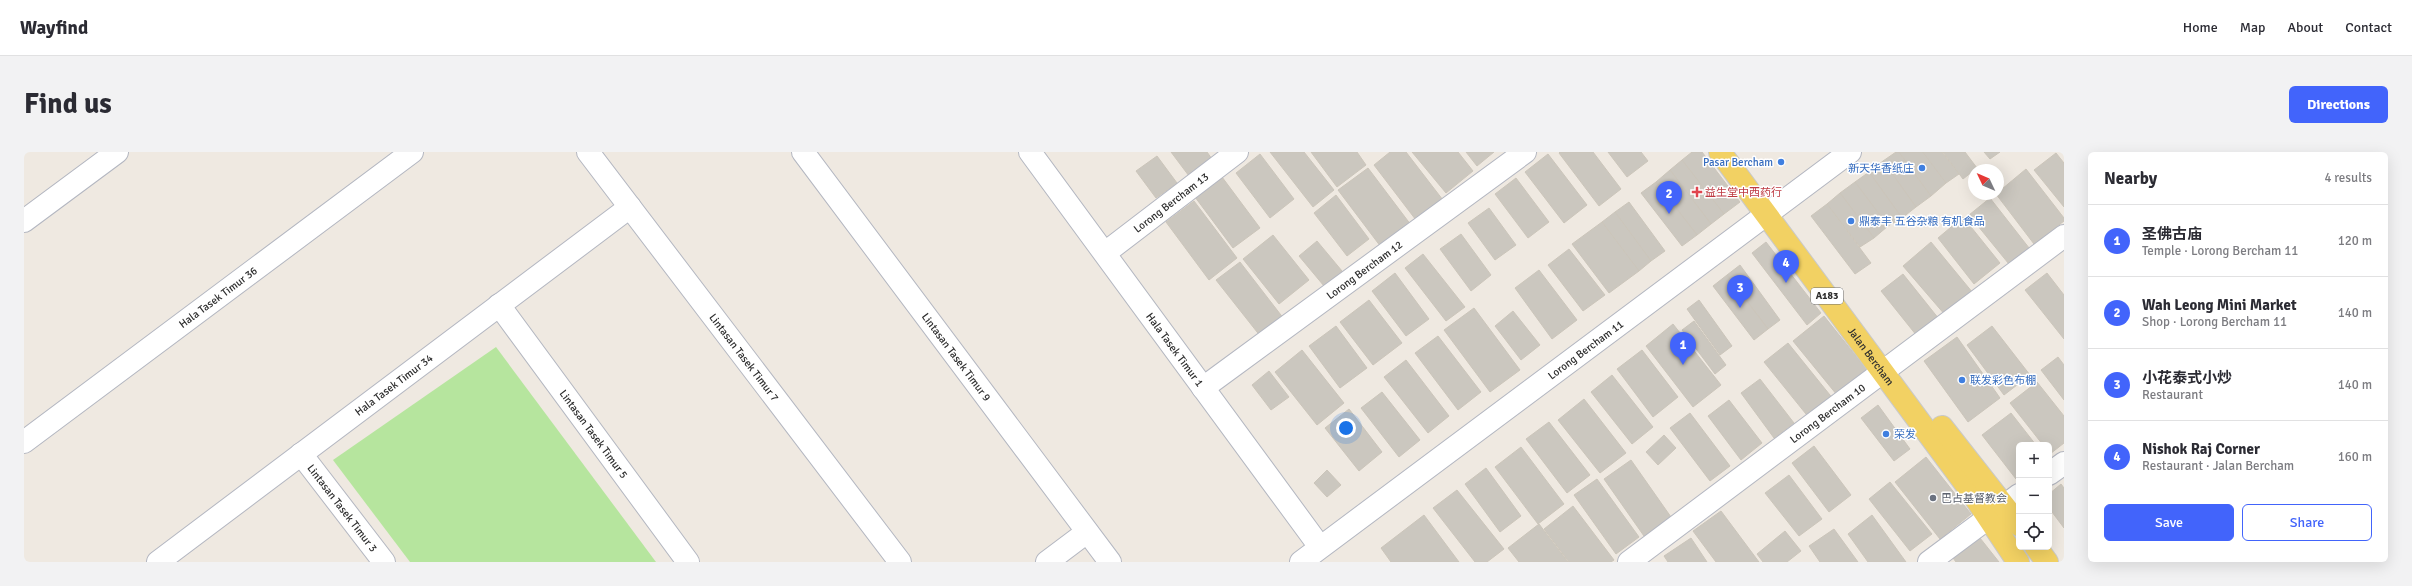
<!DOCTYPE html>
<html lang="en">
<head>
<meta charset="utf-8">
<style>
  :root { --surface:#fff; --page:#f2f2f3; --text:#2b2b33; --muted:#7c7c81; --line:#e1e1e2; --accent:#4264fb }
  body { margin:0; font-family:Signika,"Noto Sans SC",sans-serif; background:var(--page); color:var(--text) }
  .controls { position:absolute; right:12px; bottom:12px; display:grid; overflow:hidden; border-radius:6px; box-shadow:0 4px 16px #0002 }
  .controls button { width:36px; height:36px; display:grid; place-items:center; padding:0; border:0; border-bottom:1px solid var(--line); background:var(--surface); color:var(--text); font:20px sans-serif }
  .compass { position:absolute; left:1944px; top:12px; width:36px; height:36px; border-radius:50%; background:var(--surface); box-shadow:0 4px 16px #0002; rotate:314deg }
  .you { position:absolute; left:1322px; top:276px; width:14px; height:14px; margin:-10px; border:3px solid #fff; border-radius:50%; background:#1a73e8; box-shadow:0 0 0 6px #1a73e833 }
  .badge { display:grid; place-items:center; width:26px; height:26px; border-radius:50%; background:var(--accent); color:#fff; font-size:13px; font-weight:700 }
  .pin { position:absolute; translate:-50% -33px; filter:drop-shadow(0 1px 2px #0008) }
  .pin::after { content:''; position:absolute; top:21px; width:14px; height:12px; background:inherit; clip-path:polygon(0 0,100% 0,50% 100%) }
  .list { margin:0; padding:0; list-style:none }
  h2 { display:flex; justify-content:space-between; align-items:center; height:52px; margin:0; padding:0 16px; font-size:17px }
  h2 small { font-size:13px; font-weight:400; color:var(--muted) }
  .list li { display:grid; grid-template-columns:26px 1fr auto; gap:12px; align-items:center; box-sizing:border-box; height:72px; padding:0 16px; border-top:1px solid var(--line) }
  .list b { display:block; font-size:15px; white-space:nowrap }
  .list p { margin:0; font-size:13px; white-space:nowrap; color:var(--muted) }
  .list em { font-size:13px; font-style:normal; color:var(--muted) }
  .actions { display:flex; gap:8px; padding:12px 16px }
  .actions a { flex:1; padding:9px 0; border:1px solid var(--accent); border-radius:6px; text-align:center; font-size:14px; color:var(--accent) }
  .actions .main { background:var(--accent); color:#fff }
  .icon { flex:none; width:22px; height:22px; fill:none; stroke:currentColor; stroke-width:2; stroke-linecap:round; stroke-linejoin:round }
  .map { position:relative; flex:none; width:2040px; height:410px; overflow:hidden; border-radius:6px }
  header { display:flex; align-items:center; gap:24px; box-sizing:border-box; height:56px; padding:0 20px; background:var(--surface); border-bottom:1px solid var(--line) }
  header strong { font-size:19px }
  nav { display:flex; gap:22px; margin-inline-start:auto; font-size:14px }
  .intro { display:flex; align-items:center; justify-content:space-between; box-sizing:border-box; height:96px; padding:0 24px }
  h1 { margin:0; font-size:28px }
  .button { padding:10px 18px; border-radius:6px; background:var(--accent); color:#fff; font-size:14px; font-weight:700 }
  main { display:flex; gap:24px; padding:0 24px }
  aside { flex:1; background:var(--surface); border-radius:6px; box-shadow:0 4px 16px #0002 }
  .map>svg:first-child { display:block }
  .green { fill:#b6e59e }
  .building { fill:#cbc7bf; stroke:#cbc5ba }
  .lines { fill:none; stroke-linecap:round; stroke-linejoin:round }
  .minor-casing { stroke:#b4b7c1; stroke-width:24 }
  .major-casing { stroke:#c9c9c9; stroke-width:24 }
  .minor { stroke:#fff; stroke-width:22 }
  .major { stroke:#f2d163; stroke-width:22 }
  .shop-dot { fill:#3f7fe0; stroke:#fff; stroke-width:1.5 }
  .health-dot { fill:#e0444e; stroke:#fff; stroke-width:1.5 }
  .worship-dot { fill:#6b7280; stroke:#fff; stroke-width:1.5 }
  .labels { text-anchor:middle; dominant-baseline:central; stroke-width:3; stroke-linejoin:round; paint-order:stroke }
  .shield { fill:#fff; stroke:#6d6d6d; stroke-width:1 }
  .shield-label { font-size:10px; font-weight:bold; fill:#2e2e2e }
  .shop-label { font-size:11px; fill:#366cbe; stroke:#fff; text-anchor:start }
  .health-label { font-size:11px; fill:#be3a42; stroke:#fff; text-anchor:start }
  .street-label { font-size:11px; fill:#2e2e2e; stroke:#fff }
  .worship-label { font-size:11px; fill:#5b616d; stroke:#fff; text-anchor:start }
</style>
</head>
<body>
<header>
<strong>Wayfind</strong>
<nav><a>Home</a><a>Map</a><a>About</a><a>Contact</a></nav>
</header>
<div class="intro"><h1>Find us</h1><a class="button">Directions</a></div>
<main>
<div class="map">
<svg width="2040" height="410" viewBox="0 0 2040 410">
  <rect width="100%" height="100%" fill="#efe9e1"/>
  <polygon class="green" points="472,195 632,410 386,410 309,308"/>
  <g class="building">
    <polygon points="1147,0 1183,0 1188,7 1165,24"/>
    <polygon points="1246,0 1280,0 1310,38 1289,55"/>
    <polygon points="1287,0 1333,0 1342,13 1313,35"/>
    <polygon points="1366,0 1382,0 1422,52 1395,72 1350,13"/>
    <polygon points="1388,0 1434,0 1449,19 1422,41"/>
    <polygon points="1442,0 1470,0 1453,14"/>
    <polygon points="1536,0 1569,0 1597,37 1575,54 1535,1"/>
    <polygon points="1584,0 1617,0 1624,9 1603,25"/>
    <polygon points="1668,0 1678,0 1716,50 1700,62 1658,8"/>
    <polygon points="1872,0 1875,0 1907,44 1892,55 1859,9"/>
    <polygon points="1875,0 1899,0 1922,31 1907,44"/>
    <polygon points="1899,0 1918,0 1935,22 1922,31"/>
    <polygon points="1919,0 1941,0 1953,16 1939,27"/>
    <polygon points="1960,0 1976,0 1966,7"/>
    <polygon points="2032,1 2040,11 2040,55 2010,18"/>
    <polygon points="1236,2 1270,47 1246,66 1212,21"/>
    <polygon points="1524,2 1563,53 1540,71 1501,20"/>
    <polygon points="1133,4 1153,31 1132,46 1112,19"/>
    <polygon points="1658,8 1700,62 1687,72 1646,18"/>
    <polygon points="1859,9 1892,55 1878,66 1845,20"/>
    <polygon points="1344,16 1390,77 1360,99 1314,38"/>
    <polygon points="2002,17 2040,66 2040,69 2010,92 1972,42"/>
    <polygon points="1646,18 1687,72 1673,83 1632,30"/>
    <polygon points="1845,20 1878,66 1864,74 1831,30"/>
    <polygon points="1198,25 1236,76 1209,96 1171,45"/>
    <polygon points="1492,26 1525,70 1504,86 1471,42"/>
    <polygon points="1632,30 1673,83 1658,94 1617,41"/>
    <polygon points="1831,30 1864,74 1850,86 1816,41"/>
    <polygon points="1816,41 1850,86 1836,95 1803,52"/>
    <polygon points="1312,43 1345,87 1323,104 1290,61"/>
    <polygon points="1966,46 2009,101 1989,117 1945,63"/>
    <polygon points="1170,49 1213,106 1185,128 1142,70"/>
    <polygon points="1605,50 1641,99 1627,109 1591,60"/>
    <polygon points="1803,52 1847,111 1831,122 1787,64"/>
    <polygon points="1465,56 1492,93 1471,108 1444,71"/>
    <polygon points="1591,60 1627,109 1615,119 1578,70"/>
    <polygon points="1939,65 1976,111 1950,132 1914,86"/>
    <polygon points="1578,70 1615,119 1585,141 1548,92"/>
    <polygon points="1437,82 1467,123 1447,139 1416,97"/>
    <polygon points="1249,83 1285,128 1255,152 1219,107"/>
    <polygon points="1293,89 1318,119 1300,134 1275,104"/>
    <polygon points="1742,90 1797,161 1783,173 1728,101"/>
    <polygon points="1907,90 1949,141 1922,164 1879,114"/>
    <polygon points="1545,97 1581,143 1559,159 1524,113"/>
    <polygon points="1399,102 1441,155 1422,169 1381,116"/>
    <polygon points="1216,110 1260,167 1237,185 1192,128"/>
    <polygon points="1716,113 1756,168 1744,177 1703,123"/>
    <polygon points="1515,118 1553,168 1528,187 1491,136"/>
    <polygon points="1371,121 1405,167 1382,184 1348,139"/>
    <polygon points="2023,121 2040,143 2040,187 2001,138"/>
    <polygon points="1879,122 1915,167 1893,184 1857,139"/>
    <polygon points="1703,123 1744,177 1730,188 1689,134"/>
    <polygon points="1345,148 1378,191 1349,213 1316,170"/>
    <polygon points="1675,148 1708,194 1696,203 1663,157"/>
    <polygon points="1450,156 1496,218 1466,240 1420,178"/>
    <polygon points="1489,159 1516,193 1497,208 1471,174"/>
    <polygon points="1800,164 1843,218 1813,243 1769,189"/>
    <polygon points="1670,169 1702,213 1691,222 1658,178"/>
    <polygon points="1649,172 1697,233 1669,255 1622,194"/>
    <polygon points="1312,174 1343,216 1316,236 1285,194"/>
    <polygon points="1968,174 2006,223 1980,243 1943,193"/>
    <polygon points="1414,184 1457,240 1434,258 1391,201"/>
    <polygon points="1933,185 1976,246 1944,270 1900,209"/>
    <polygon points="1764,191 1810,248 1786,267 1740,210"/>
    <polygon points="1278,198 1320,251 1293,273 1251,220"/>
    <polygon points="1618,198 1654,245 1629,265 1593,217"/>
    <polygon points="2034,205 2040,213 2040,248 2017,218"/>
    <polygon points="1382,208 1425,264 1404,281 1360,225"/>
    <polygon points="1245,219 1265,245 1247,258 1228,233"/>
    <polygon points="1588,223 1629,275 1608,292 1567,240"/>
    <polygon points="1736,227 1770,271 1750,286 1717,241"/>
    <polygon points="2013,230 2040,264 2040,291 2026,302 2025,293 2019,293 1986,251"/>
    <polygon points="1358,240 1396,288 1375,305 1337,256"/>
    <polygon points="1560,247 1602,301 1576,321 1534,268"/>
    <polygon points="1705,248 1738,291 1717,308 1684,264"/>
    <polygon points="1854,253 1886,297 1870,309 1837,266"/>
    <polygon points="1325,257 1358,300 1335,319 1301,276"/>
    <polygon points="1666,261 1706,314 1686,329 1646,276"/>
    <polygon points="1987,261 2012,293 1995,293 1995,324 1992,327 1958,283"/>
    <polygon points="1525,270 1566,323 1543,341 1502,287"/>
    <polygon points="1640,283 1652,296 1634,313 1622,300"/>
    <polygon points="1790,294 1827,343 1805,360 1768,311"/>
    <polygon points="1497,295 1540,352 1514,372 1471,315"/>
    <polygon points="1902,305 1947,362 1916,387 1871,330"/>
    <polygon points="1607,308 1647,365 1620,384 1580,327"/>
    <polygon points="1462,316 1497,364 1476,380 1441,332"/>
    <polygon points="1303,318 1317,333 1303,345 1290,331"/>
    <polygon points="1765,323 1798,367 1775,384 1741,341"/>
    <polygon points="1573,327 1615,385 1592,402 1550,343"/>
    <polygon points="1866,330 1908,382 1886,399 1845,347"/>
    <polygon points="2037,332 2040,336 2040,376 2025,356 2025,342"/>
    <polygon points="1433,338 1480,397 1463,410 1451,410 1409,356"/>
    <polygon points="1549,354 1590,408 1587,410 1545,410 1520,377"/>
    <polygon points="1697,359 1735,410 1692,410 1669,379"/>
    <polygon points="1400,363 1435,410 1367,410 1357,396"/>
    <polygon points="1848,363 1882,410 1844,410 1824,382"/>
    <polygon points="1515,372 1544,410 1495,410 1484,396"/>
    <polygon points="1810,377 1834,410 1796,410 1785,394"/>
    <polygon points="1761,379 1777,399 1763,410 1739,410 1733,402"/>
    <polygon points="1667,386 1683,410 1644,410 1640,404"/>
    <polygon points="1956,386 1975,410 1932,410 1929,406"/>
  </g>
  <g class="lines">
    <defs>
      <g id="minor">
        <path id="s1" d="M564,0L876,410"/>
        <path id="s2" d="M779,0L1086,410"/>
        <path id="s3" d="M1006,0L1296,395"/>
        <polyline points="0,69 93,0"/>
        <path id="s4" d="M1081,101L1213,0"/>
        <path id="s5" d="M475,153L664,410"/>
        <path id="s6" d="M1179,236L1501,0"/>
        <path id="s7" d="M0,290L388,0"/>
        <path id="s8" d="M277,302L360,410"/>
        <polyline points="2025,322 2040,311"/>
        <path id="s9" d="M134,410L606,55"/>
        <polyline points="1023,410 1063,380"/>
        <path id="s10" d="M1277,410L1826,0"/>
        <path id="s11" d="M1605,410L2040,84"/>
        <polyline points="1905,410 1995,343"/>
      </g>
      <g id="major">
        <path id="s12" d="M1696,0L1946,338L1994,410"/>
        <polyline points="1918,275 1995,373"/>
        <polyline points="2012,395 2023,410"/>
      </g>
    </defs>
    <use href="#minor" class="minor-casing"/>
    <use href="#major" class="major-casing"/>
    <use href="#minor" class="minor"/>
    <use href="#major" class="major"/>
  </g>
  <g class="shop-dot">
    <circle cx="1757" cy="10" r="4"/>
    <circle cx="1898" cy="16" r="4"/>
    <circle cx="1827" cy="69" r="4"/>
    <circle cx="1938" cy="228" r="4"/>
    <circle cx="1862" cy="282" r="4"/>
  </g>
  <path class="health-dot" d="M1671 34h4v4h4v4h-4v4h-4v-4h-4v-4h4z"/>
  <circle class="worship-dot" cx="1909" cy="346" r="4"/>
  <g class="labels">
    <rect class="shield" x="1787" y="136" width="32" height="16" rx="3"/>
    <g class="shield-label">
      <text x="1803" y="144">A183</text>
    </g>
    <g class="shop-label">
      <text x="1749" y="10" text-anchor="end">Pasar Bercham</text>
      <text x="1890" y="16" text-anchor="end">新天华香纸庄</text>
      <text x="1835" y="69">鼎泰丰 五谷杂粮 有机食品</text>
      <text x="1946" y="228">联发彩色布棚</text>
      <text x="1870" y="282">荣发</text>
    </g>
    <g class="health-label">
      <text x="1681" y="40">益生堂中西药行</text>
    </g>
    <g class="street-label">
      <text stroke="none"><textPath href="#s4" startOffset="83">Lorong Bercham 13</textPath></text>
      <text stroke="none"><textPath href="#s6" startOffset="200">Lorong Bercham 12</textPath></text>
      <text stroke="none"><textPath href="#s7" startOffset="242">Hala Tasek Timur 36</textPath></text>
      <text stroke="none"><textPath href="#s3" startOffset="245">Hala Tasek Timur 1</textPath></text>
      <text stroke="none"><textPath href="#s10" startOffset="355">Lorong Bercham 11</textPath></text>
      <text stroke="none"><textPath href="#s12" startOffset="254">Jalan Bercham</textPath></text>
      <text stroke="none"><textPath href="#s1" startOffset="258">Lintasan Tasek Timur 7</textPath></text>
      <text stroke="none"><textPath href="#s2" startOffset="256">Lintasan Tasek Timur 9</textPath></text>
      <text stroke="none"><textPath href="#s9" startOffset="295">Hala Tasek Timur 34</textPath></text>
      <text stroke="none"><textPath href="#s11" startOffset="248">Lorong Bercham 10</textPath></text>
      <text stroke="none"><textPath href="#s5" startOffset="160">Lintasan Tasek Timur 5</textPath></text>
      <text stroke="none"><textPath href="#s8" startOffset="68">Lintasan Tasek Timur 3</textPath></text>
    </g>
    <g class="worship-label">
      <text x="1917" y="346">巴占基督教会</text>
    </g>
  </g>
</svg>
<div class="controls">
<button>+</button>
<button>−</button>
<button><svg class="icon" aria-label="locate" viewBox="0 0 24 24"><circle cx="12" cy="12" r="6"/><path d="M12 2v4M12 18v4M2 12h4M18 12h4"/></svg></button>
</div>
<svg class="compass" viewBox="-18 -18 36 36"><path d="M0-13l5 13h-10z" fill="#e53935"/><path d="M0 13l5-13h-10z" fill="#7c7c81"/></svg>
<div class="you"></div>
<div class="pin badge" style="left:1659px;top:213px">1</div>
<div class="pin badge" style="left:1645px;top:62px">2</div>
<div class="pin badge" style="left:1716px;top:156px">3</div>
<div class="pin badge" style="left:1762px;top:131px">4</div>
</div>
<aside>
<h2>Nearby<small>4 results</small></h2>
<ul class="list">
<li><span class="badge">1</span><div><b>圣佛古庙</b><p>Temple · Lorong Bercham 11</p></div><em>120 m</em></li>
<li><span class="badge">2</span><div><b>Wah Leong Mini Market</b><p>Shop · Lorong Bercham 11</p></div><em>140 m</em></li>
<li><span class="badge">3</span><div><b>小花泰式小炒</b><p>Restaurant</p></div><em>140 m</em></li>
<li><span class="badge">4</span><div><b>Nishok Raj Corner</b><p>Restaurant · Jalan Bercham</p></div><em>160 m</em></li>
</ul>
<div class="actions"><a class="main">Save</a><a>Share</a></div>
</aside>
</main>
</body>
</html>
